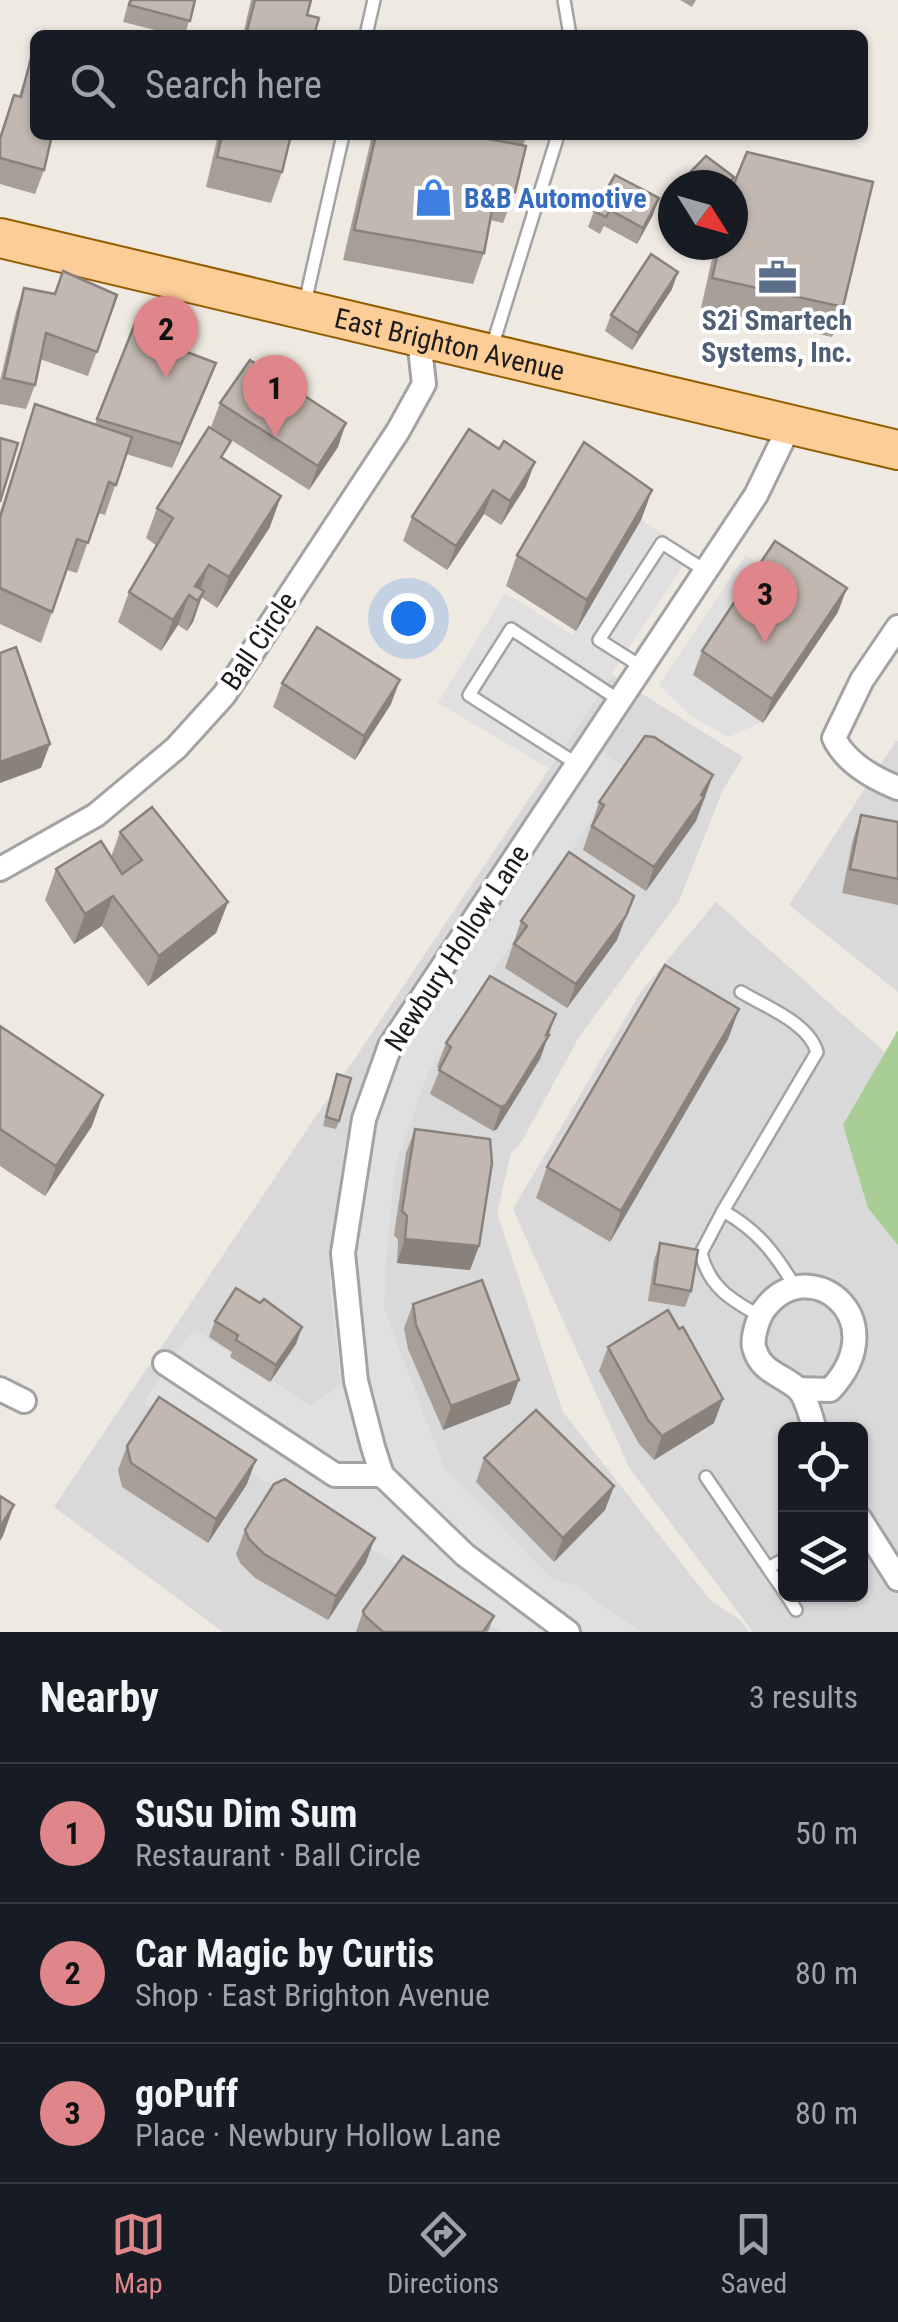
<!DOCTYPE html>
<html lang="en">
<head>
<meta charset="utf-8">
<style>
  :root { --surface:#171b24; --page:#20242c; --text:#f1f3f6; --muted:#9ea1a6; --line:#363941; --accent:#df868b }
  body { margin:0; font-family:"Roboto Condensed",sans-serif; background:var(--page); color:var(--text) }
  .controls { position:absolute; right:30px; bottom:30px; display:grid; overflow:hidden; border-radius:15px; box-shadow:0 2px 8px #0004 }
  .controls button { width:90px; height:90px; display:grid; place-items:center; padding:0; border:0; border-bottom:2px solid var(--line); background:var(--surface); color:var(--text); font:50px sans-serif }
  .compass { position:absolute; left:658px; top:170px; width:90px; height:90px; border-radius:50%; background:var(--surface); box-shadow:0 2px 8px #0004; rotate:127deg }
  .you { position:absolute; left:408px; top:618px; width:35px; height:35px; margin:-25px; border:8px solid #fff; border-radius:50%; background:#1a73e8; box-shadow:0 0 0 15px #1a73e833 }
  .badge { display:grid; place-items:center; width:65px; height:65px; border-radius:50%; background:var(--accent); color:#111; font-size:32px; font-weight:700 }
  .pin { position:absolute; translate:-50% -82px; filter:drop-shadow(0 2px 5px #0008) }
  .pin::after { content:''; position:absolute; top:52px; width:35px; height:30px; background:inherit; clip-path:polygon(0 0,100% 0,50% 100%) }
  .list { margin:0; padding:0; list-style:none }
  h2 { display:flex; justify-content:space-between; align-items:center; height:130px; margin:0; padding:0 40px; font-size:42px }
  h2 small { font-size:32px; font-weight:400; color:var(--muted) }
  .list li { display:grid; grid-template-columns:65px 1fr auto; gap:30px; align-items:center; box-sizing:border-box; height:140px; padding:0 40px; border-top:2px solid var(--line) }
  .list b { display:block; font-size:38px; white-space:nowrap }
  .list p { margin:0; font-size:32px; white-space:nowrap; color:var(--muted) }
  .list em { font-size:32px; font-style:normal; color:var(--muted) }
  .icon { flex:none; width:55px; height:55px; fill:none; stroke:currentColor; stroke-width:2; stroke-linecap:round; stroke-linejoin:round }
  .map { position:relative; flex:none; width:898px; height:1632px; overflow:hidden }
  .search { position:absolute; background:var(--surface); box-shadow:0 2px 8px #0004; left:30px; right:30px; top:30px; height:110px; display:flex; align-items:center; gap:25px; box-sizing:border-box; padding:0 35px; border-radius:15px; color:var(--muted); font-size:38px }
  .sheet { height:550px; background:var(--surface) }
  nav { display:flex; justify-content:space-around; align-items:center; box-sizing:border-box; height:140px; border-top:2px solid var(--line); background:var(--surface); font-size:28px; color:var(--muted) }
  nav a { display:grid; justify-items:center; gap:5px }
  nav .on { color:var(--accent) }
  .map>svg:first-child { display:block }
  .residential { fill:#dad9d9; fill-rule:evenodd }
  .forest { fill:#a8ce95 }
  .parking { fill:#e0e0e0 }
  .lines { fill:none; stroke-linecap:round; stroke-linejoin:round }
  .service-casing { stroke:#a3a3a3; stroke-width:16 }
  .minor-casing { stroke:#a3a3a3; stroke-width:28 }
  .primary-casing { stroke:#945d00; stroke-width:42 }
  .service { stroke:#fff; stroke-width:11 }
  .minor { stroke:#fff; stroke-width:22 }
  .primary { stroke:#fdcd97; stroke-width:38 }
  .wall { fill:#a79e98 }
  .shaded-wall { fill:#88817c }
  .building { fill:#c2b8b1; stroke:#88817c; stroke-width:2.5 }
  .labels { text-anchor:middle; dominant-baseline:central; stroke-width:8; stroke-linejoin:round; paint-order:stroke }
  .shop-label { font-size:28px; font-weight:bold; fill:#366cbe; stroke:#fff; text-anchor:start }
  .service-label { font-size:28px; font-weight:bold; fill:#4e5e75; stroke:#fff }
  .street-label { font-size:28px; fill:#1c1c1c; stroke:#fff }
</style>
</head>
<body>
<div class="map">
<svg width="898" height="1632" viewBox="0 0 898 1632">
  <rect width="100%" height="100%" fill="#eee9e1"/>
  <g class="residential">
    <polygon points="612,675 743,757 722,792 679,901 579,1037 522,1141 511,1153 497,1213 563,1412 711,1601 740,1620 749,1632 223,1632 54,1507"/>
    <polygon points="896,741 898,741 898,992 789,905"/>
    <path d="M716,902L898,1064V1632H753L630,1469L513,1209L640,993ZM786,1430H860V1594H786Z"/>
  </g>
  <polygon class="forest" points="898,1030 898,1245 868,1208 843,1125"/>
  <g class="parking">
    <polygon points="641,520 691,553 550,769 438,703 505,593 573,635"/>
    <polygon points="746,555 764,568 761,722 729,737 691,716 659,685"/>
    <polygon points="586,737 625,768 427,1075 395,1168 387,1250 384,1309 445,1469 554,1580 573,1584 641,1632 501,1632 143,1403 194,1329 310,1406 341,1384 329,1278 343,1151 365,1073 404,999"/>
  </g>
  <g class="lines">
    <defs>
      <g id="service">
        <polyline points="564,0 570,35"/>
        <polyline points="366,35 374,0"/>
        <polyline points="304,307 343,135"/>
        <polyline points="492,347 558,135"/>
        <polyline points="642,667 599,640 662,543 706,571"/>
        <polyline points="577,764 469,695 511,629 619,700"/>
        <path d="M723,1211L817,1052C809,1023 766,1007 741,992"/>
        <path d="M760,1316C731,1300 709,1287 701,1253L723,1211C757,1230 774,1252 794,1285"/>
        <polyline points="706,1477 768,1568"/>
        <polyline points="786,1558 768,1568 786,1594"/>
        <polyline points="786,1594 796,1610"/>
      </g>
      <g id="minor">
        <path d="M898,627L862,680L834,738C846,763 873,778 898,788"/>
        <polyline points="0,869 96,815 176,748 224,695 398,431 424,384 419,339"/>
        <polyline points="165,1363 335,1475 382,1475"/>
        <polyline points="0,1389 24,1401"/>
        <path d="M799,1389L830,1390C898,1318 807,1248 763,1311C758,1319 752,1337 754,1347C760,1372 781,1374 797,1388C806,1395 811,1418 815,1430"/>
        <polyline points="860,1519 898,1579"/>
        <polyline points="568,1632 465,1555 382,1475 373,1447 356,1381 343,1253 364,1119 390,1046 756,495 790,425"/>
      </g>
      <g id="primary">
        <path id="s1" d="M0,238L898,450"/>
      </g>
    </defs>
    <use href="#service" class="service-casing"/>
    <use href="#minor" class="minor-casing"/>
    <use href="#primary" class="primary-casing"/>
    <use href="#service" class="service"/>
    <use href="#minor" class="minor"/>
    <use href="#primary" class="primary"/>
  </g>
  <g class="wall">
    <polygon points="129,0 195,0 185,35 175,35 123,22"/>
    <polygon points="251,0 311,0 307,15 314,35 243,35"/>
    <polygon points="680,0 696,0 692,7"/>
    <polygon points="31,58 44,170 35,194 0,184 0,135 14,95 19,96"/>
    <polygon points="218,135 291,135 282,172 271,203 206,187"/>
    <polygon points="372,135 480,135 479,137 483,137 484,135 527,135 523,146 515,192 503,223 490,220 484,253 473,284 343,260"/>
    <polygon points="615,175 653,215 637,244 604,226 600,234 588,227 594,211"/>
    <polygon points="715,245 733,245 843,307 832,337 701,308"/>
    <polygon points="24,288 55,294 117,295 88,376 40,359 35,385 26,409 0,404 0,381 16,312"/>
    <polygon points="672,289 632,350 605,331 611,315"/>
    <polygon points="138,316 152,339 216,363 172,468 126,454 105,515 98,513 77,573 67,570 41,643 0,624 0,512 35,404 95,424"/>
    <polygon points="220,403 338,447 309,490 211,427"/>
    <polygon points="469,429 526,486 501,525 484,514 447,570 403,541 412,517"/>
    <polygon points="224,459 270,527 217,608 201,597 193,622 187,631 178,625 161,651 118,622 129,592 157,546 146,538 157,508"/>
    <polygon points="652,490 641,520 576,631 506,586 517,555"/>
    <polygon points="838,612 763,723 693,675 702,651"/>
    <polygon points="282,683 391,704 355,760 273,707"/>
    <polygon points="713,775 696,821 646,891 583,850 599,802"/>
    <polygon points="861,815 898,822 898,905 842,893 853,839"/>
    <polygon points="120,832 228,902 216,933 148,986 102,926 74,944 45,900 56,869 111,857"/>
    <polygon points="521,921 617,940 567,1008 505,968"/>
    <polygon points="739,1009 728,1039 610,1242 536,1198 547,1167"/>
    <polygon points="556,1014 540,1059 497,1129 493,1131 430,1094 440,1069 437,1067 446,1043"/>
    <polygon points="0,1026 92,1126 45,1196 0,1166"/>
    <polygon points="334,1083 339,1121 336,1129 323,1126"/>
    <polygon points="415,1129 479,1246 470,1270 397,1263 398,1240 394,1235 406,1153"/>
    <polygon points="660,1243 691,1291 685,1307 648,1301 654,1260"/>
    <polygon points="413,1304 519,1380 510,1404 443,1430 408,1349 404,1328"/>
    <polygon points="215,1321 302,1327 296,1344 270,1382 230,1357 232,1352 209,1337"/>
    <polygon points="608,1347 714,1423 654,1460 639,1444 599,1371"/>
    <polygon points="127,1446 247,1484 208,1543 122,1487 118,1470"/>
    <polygon points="484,1458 614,1486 605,1510 554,1562 476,1482"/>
    <polygon points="245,1530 366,1562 328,1620 255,1578 240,1563 236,1554"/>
    <polygon points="363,1611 494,1616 488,1632 356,1632"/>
  </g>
  <g class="shaded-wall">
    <polygon points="659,198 653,215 637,244 643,228"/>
    <polygon points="678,272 672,289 632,350 638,333"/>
    <polygon points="216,363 207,387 172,468 181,444"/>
    <polygon points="346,423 338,447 309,490 318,466"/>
    <polygon points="535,462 526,486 501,525 510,501"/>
    <polygon points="493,490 484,514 447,570 456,546"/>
    <polygon points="652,490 641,520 576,631 587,600"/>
    <polygon points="281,496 270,527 217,608 229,577"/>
    <polygon points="209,565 198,595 195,586"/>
    <polygon points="847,588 838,612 763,723 772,699"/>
    <polygon points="204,591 193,622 187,631 198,601"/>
    <polygon points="189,595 178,625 161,651 173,620"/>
    <polygon points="400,680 391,704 355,760 364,736"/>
    <polygon points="50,744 41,768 0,783 0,762"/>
    <polygon points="713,775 696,821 646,891 654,867"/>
    <polygon points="113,896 102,926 74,944 85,914"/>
    <polygon points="634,896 617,940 567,1008 576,984"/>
    <polygon points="228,902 216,933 148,986 159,956"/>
    <polygon points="739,1009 728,1039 610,1242 621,1211"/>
    <polygon points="556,1014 540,1059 497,1129 493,1131 501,1107 546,1035"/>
    <polygon points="103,1095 92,1126 45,1196 56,1166"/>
    <polygon points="405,1239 479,1246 470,1270 397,1263"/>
    <polygon points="302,1327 296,1344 270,1382 276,1365"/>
    <polygon points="519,1380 510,1404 443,1430 451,1406"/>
    <polygon points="723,1399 714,1423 654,1460 662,1436"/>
    <polygon points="256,1460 247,1484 208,1543 216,1519"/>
    <polygon points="614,1486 605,1510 554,1562 563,1538"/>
    <polygon points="14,1505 3,1536 0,1541 0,1527"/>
    <polygon points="375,1538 366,1562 328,1620 336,1596"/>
  </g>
  <g class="building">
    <polygon points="131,0 195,0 190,21 129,5"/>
    <polygon points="255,0 311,0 307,15 319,18 314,35 246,35"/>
    <polygon points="31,58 35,59 35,135 52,135 44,170 0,158 0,139 14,95 21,97"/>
    <polygon points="222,135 291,135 282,172 217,157"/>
    <polygon points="376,135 480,135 479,137 526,146 515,192 496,189 484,253 354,230"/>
    <polygon points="747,152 873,182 843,307 712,278 720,245 733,245 733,186"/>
    <polygon points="706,156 734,177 729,185 687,185 682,181"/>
    <polygon points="615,175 659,198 643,228 610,210 606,217 594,211"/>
    <polygon points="651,254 678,272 638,333 611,315"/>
    <polygon points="63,271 117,295 97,352 46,333 35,385 4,378 24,288 55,294"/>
    <polygon points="138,316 157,324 152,339 216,363 181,444 97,419"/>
    <polygon points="250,360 346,423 318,466 220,403"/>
    <polygon points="35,404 132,437 116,485 109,482 88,543 77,539 52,612 0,588 0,518"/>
    <polygon points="209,427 231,441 221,457 281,496 229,577 209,565 195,586 204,591 198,601 189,595 173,620 129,592 173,518 157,508"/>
    <polygon points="469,429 499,449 504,441 535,462 510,501 493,490 456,546 412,517"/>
    <polygon points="0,438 18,443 0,502"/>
    <polygon points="584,442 652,490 587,600 517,555"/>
    <polygon points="775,541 847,588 772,699 702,651"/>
    <polygon points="317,627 400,680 364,736 282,683"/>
    <polygon points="16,647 50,744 0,762 0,653"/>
    <polygon points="645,736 654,737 713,775 701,795 704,797 654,867 592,826 604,805 599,802"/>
    <polygon points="152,807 228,902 159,956 113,896 85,914 56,869 101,841 122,874 142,860 120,832"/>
    <polygon points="861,815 898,822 898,879 850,869"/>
    <polygon points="569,852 634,896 626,916 576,984 514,944 527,926 521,921"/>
    <polygon points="665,965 739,1009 621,1211 547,1167"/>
    <polygon points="490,976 556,1014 546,1035 549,1035 506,1105 501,1107 439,1070 451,1047 446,1043"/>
    <polygon points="0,1026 103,1095 56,1166 0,1129"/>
    <polygon points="337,1074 351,1078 339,1121 326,1117"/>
    <polygon points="415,1129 490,1139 492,1163 479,1246 405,1239 407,1216 402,1211"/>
    <polygon points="660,1243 698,1250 691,1291 654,1284"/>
    <polygon points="482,1280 519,1380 451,1406 416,1325 413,1304"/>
    <polygon points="236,1288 260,1303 264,1299 302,1327 276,1365 236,1340 238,1335 215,1321"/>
    <polygon points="668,1310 679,1329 683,1327 723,1399 662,1436 648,1420 608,1347"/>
    <polygon points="159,1397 256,1460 216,1519 131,1463 127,1446"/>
    <polygon points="536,1410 614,1486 563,1538 484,1458"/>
    <polygon points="285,1479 375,1538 336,1596 264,1554 249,1539 245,1530 274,1484"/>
    <polygon points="0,1496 14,1505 0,1527"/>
    <polygon points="403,1556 494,1616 483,1632 383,1632 365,1616 363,1611"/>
  </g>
  <defs>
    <symbol id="shop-bare" viewBox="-9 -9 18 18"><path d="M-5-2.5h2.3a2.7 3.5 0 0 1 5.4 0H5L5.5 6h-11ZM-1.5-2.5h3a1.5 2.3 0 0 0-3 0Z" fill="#3f7fe0" stroke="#fff" stroke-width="2.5" paint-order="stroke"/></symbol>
    <symbol id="office-bare" viewBox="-9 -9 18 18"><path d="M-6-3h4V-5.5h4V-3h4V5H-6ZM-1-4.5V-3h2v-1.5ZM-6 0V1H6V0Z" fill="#5c6f8a" stroke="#fff" stroke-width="2.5" paint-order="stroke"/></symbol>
  </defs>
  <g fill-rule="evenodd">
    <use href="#shop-bare" x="406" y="170" width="55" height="55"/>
    <use href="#office-bare" x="750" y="250" width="55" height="55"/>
  </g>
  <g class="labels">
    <g class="shop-label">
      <text x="464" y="198">B&amp;B Automotive</text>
    </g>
    <g class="service-label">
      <text x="777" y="320">S2i Smartech<tspan x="777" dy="32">Systems, Inc.</tspan></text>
    </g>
    <g class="street-label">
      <text stroke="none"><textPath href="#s1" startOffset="462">East Brighton Avenue</textPath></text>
      <text transform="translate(259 641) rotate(-56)">Ball Circle</text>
      <text transform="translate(457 948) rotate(-57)">Newbury Hollow Lane</text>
    </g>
  </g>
</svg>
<div class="controls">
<button><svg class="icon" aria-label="locate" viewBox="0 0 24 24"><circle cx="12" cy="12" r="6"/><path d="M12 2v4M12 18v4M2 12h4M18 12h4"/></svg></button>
<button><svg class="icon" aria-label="layers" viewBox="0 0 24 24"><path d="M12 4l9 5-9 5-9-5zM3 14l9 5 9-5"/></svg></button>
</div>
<svg class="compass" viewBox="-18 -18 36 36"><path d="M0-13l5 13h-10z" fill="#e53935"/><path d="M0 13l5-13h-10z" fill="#9ea1a6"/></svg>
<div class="you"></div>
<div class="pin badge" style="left:275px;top:437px">1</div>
<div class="pin badge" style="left:166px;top:378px">2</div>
<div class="pin badge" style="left:765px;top:643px">3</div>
<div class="search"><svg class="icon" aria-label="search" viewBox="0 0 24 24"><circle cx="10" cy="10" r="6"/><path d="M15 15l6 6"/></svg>Search here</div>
</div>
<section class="sheet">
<h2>Nearby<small>3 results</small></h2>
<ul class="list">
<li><span class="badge">1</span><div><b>SuSu Dim Sum</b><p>Restaurant · Ball Circle</p></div><em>50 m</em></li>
<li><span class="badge">2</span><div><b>Car Magic by Curtis</b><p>Shop · East Brighton Avenue</p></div><em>80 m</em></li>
<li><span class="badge">3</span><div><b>goPuff</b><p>Place · Newbury Hollow Lane</p></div><em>80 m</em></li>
</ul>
</section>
<nav>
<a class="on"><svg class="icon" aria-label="map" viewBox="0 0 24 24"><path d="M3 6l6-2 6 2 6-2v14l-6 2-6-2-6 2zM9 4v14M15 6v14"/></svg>Map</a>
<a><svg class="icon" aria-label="directions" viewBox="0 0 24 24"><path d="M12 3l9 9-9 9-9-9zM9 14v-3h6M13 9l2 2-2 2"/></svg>Directions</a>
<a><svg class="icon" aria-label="saved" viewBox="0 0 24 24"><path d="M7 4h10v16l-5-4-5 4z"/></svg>Saved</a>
</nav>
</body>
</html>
